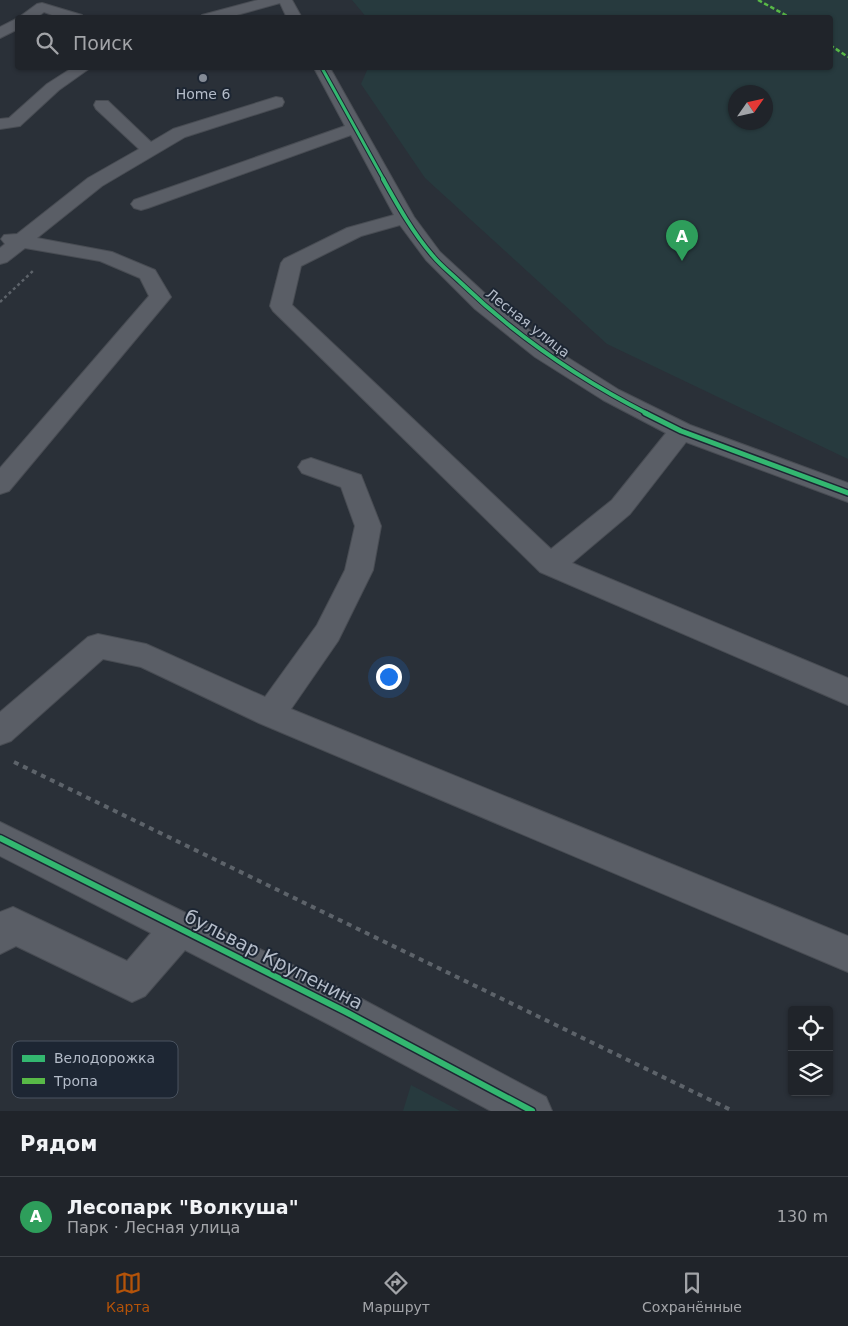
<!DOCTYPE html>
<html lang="ru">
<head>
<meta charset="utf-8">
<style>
  :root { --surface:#20242a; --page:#2d3036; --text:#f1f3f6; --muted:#a2a4a8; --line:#3d4147; --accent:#b45309 }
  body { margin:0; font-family:"DejaVu Sans",sans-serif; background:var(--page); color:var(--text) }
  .controls { position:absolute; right:15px; bottom:15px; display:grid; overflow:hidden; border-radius:5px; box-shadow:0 1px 4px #0004 }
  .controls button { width:45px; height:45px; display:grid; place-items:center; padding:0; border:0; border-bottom:1px solid var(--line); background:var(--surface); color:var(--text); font:25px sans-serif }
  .compass { position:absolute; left:728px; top:85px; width:45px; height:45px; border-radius:50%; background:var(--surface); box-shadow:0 1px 4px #0004; rotate:56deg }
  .you { position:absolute; left:388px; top:676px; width:18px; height:18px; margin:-12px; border:4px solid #fff; border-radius:50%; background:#1a73e8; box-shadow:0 0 0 8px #1a73e833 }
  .badge { display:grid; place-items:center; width:32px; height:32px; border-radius:50%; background:var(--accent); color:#fff; font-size:16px; font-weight:700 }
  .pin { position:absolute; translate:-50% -41px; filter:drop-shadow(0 1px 2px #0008) }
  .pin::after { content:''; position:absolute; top:26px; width:18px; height:15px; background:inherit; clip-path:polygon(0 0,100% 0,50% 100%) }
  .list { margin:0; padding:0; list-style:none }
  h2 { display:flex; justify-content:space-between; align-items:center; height:65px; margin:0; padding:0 20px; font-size:21px }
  h2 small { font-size:16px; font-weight:400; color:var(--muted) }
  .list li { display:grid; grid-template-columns:32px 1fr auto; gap:15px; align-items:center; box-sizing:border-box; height:80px; padding:0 20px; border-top:1px solid var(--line) }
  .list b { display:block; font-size:19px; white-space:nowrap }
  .list p { margin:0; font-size:16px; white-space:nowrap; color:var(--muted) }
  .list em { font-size:16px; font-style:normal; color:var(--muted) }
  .icon { flex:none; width:28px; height:28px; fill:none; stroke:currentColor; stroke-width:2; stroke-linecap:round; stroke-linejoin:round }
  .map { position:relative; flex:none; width:848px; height:1111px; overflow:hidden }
  .search { position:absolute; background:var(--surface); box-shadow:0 1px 4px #0004; left:15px; right:15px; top:15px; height:55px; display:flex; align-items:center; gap:12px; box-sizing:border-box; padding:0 18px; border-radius:5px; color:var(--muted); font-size:19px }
  .sheet { height:145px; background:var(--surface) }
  nav { display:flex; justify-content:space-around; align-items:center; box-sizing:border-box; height:70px; border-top:1px solid var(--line); background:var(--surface); font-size:14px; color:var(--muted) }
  nav a { display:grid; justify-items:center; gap:2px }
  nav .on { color:var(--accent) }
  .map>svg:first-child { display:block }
  .green { fill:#273a3e; fill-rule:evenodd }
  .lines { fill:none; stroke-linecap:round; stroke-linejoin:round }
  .minor-casing { stroke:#484c53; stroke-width:2 }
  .path-far1 { stroke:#5d636a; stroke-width:2.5; stroke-dasharray:3 3; stroke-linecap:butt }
  .path { stroke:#5d636a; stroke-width:4; stroke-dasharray:5 5; stroke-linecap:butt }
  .minor { fill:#5a5e66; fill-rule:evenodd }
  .quiet { stroke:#58b947; stroke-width:2.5; stroke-dasharray:4.5 2.5; stroke-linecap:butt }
  .cycleway-far3-casing { stroke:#1d2633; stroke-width:5 }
  .cycleway-far2-casing { stroke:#1d2633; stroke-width:6 }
  .cycleway-far1-casing { stroke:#1d2633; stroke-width:8 }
  .cycleway-casing { stroke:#1d2633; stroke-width:9 }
  .cycleway-far3 { stroke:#33b770; stroke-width:3 }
  .cycleway-far2 { stroke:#33b770; stroke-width:4 }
  .cycleway-far1 { stroke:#33b770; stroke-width:5 }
  .cycleway { stroke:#33b770; stroke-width:6 }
  .poi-dot { fill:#848b96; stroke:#1d2633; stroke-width:2 }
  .labels { text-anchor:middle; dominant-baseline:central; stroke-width:4; stroke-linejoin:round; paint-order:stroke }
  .far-poi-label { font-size:14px; fill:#b4bcc9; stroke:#1d2633 }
  .far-street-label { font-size:14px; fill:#b4bcc9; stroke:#1d2633 }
  .near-street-label { font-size:19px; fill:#b4bcc9; stroke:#1d2633 }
  .key { fill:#1d2633; stroke:#4a5360; stroke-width:1 }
  .key-label { font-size:14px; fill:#b4bcc9 }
</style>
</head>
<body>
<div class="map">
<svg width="848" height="1111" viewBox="0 0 848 1111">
  <rect width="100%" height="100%" fill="#2a3038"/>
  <g class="green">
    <path d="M352,0H848V459L607,344L425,178L361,84L368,68H830V18H367ZM736,92H766V122H736Z"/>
    <polygon points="411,1085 460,1111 403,1111"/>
  </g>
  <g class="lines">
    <defs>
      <g id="minor">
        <polygon points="258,0 292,0 302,18 287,18 280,3 226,18 200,18 202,15"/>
        <polygon points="42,3 82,15 84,18 60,18 44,12 36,18 18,18 37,4"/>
        <polygon points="18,18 18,29 0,38 0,27"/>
        <polygon points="72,68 90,68 59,90 20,126 0,129 0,119 9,118 47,84"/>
        <path d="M314,68H330L414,217L440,252L491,299L551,347L619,390L690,425L848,483V502L686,442L630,514L572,563L848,678V705L540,572L273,311L270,306L281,263L284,259L347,228L394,215L351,135L148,208L141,210L134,208L131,204L134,200L345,126ZM400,225L426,260L475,309L535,357L603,400L666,433L612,500L551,549L292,305L301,266L361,236Z"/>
        <polygon points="276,97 282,98 284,102 282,106 185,137 102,186 37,238 112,252 155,270 171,297 9,491 0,494 0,468 149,296 140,278 100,261 25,248 7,262 0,264 0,248 5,244 1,239 4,235 17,234 88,178 139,149 96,109 94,105 96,101 108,101 151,142 173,129"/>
        <polygon points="311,458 361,475 381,526 373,570 338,641 291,709 848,936 848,972 259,723 141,667 103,659 11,741 0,745 0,712 88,637 98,634 146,644 265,697 317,625 345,570 355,526 341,487 302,473 298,467 302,461"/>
        <polygon points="0,822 360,998 546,1097 552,1111 491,1111 332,1026 185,950 145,996 132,1002 16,946 0,954 0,912 13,907 127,961 151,933 0,856"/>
      </g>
    </defs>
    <use href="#minor" class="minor-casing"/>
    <polyline class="path-far1" points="0,302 34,270"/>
    <polyline class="path" points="14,762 733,1111"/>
    <use href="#minor" class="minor"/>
    <g class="quiet">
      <polyline points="758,0 791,18"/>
      <polyline points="830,45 848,57"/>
    </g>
    <defs>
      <polyline id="cycleway-far3" points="322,68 384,180"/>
      <path id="cycleway-far2" d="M383,179C398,206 413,233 433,256C441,266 452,274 461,283C516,336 579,379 648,414"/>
      <polyline id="cycleway-far1" points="645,413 681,431 848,493"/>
      <polyline id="cycleway" points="0,838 346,1012 532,1111"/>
    </defs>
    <use href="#cycleway-far3" class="cycleway-far3-casing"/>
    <use href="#cycleway-far2" class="cycleway-far2-casing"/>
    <use href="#cycleway-far1" class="cycleway-far1-casing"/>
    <use href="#cycleway" class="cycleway-casing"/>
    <use href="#cycleway-far3" class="cycleway-far3"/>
    <use href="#cycleway-far2" class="cycleway-far2"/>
    <use href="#cycleway-far1" class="cycleway-far1"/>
    <use href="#cycleway" class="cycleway"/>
  </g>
  <circle class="poi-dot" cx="203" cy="78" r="5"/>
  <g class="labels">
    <g class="far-poi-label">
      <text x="203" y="94">Home 6</text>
    </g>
    <g class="far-street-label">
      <text transform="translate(528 323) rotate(38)">Лесная улица</text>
    </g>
    <g class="near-street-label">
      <text transform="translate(274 959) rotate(27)">бульвар Крупенина</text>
    </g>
  </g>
  <rect x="12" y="1041" width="166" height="57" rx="8" class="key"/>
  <rect x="22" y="1055" width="23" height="7" fill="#33b770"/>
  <rect x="22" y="1078" width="23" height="6" fill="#58b947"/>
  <g class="key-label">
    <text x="54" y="1063">Велодорожка</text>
    <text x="54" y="1086">Тропа</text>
  </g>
</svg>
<div class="controls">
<button><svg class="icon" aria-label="locate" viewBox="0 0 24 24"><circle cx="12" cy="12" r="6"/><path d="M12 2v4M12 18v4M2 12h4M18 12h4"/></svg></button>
<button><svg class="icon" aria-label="layers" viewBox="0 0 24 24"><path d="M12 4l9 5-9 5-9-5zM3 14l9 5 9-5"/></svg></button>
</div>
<svg class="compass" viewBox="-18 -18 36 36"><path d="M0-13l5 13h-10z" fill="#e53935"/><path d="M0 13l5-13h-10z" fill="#a2a4a8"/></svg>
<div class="you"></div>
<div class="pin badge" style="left:682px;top:261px;background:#2e9e5b">A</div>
<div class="search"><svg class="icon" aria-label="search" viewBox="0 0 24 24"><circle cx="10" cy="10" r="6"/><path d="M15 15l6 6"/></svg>Поиск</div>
</div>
<section class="sheet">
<h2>Рядом<small></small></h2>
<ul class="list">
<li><span class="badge" style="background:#2e9e5b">A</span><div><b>Лесопарк &quot;Волкуша&quot;</b><p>Парк · Лесная улица</p></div><em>130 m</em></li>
</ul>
</section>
<nav>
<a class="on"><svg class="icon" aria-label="map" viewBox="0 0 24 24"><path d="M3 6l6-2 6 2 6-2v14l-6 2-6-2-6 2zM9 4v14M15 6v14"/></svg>Карта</a>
<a><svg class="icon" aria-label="directions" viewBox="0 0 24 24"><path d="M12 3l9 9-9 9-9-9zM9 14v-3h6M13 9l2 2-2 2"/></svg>Маршрут</a>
<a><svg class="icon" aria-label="saved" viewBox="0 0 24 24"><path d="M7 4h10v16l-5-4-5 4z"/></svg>Сохранённые</a>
</nav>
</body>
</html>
